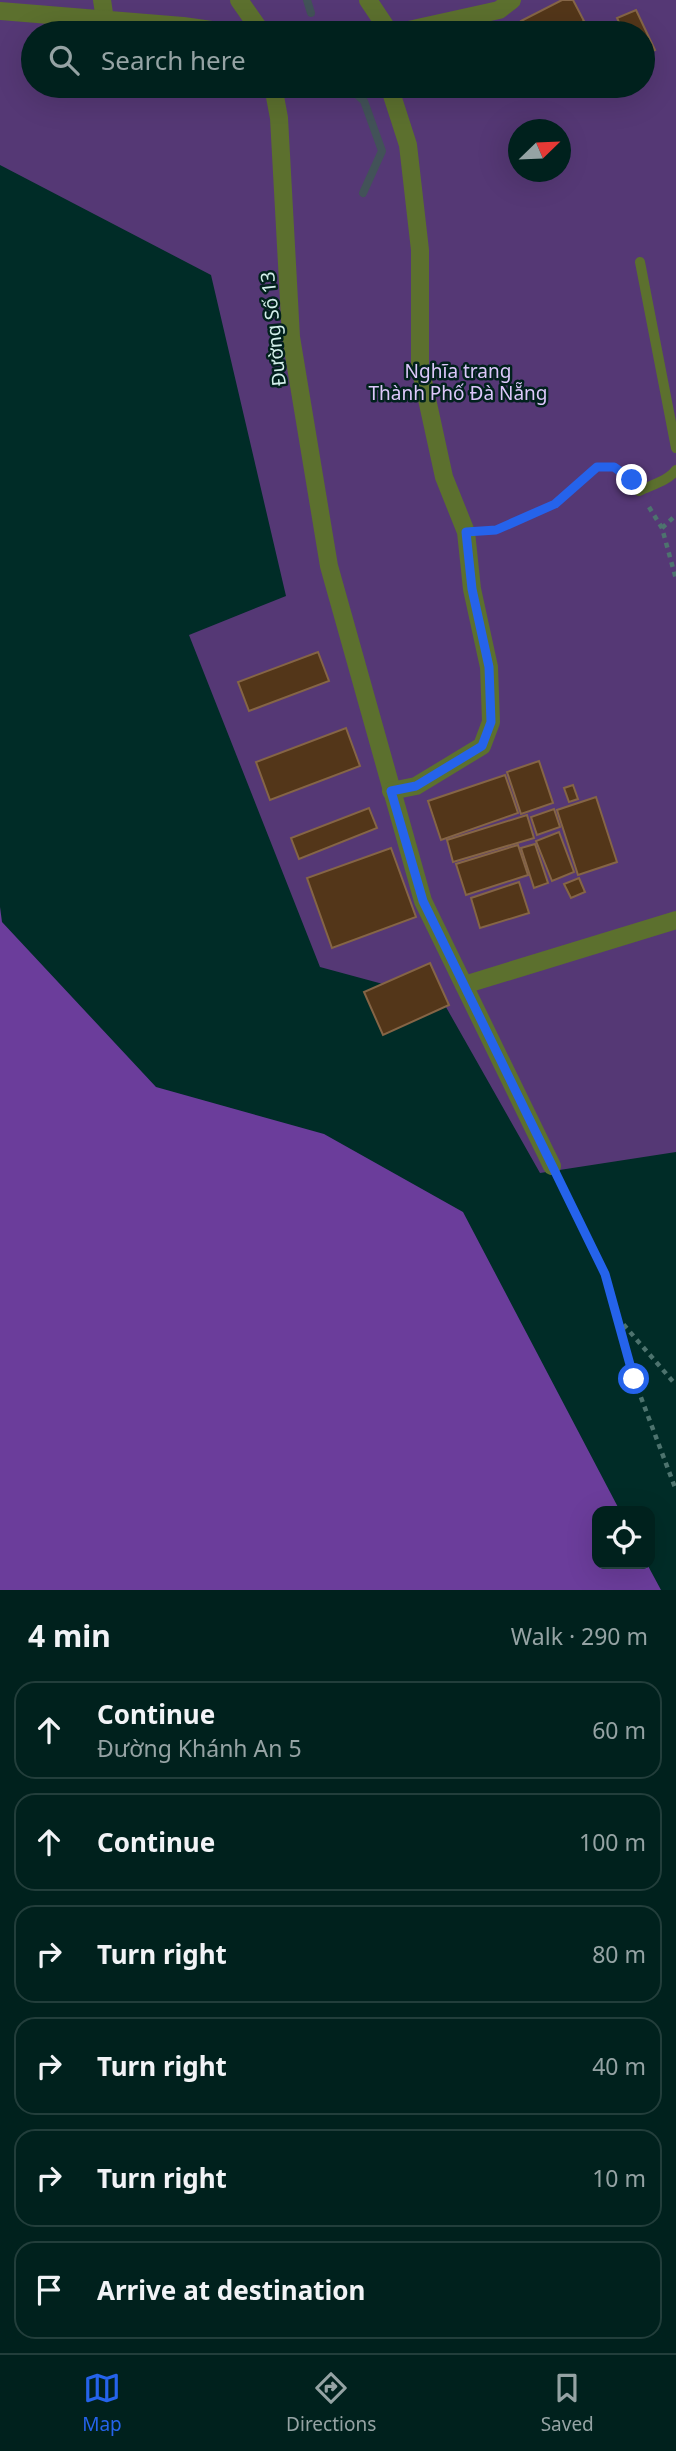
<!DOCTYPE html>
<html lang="en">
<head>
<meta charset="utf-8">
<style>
  :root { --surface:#00211d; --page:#0e2e2a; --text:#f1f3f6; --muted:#95a3a4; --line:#223e3b; --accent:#2563eb }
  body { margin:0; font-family:"Noto Sans",sans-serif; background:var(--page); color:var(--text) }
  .controls { position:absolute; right:21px; bottom:21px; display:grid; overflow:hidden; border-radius:14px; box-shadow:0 7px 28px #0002 }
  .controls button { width:63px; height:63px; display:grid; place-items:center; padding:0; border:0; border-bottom:2px solid var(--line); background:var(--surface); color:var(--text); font:35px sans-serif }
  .compass { position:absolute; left:508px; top:119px; width:63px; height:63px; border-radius:50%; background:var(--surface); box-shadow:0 7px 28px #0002; rotate:67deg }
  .stop { position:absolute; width:21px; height:21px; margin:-16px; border:5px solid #2563eb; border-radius:50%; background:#fff }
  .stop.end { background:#2563eb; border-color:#fff; box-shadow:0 2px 7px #0008 }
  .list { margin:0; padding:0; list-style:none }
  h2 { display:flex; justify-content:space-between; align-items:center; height:91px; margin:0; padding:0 28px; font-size:30px }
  h2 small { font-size:23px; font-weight:400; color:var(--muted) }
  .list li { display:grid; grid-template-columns:46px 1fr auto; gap:21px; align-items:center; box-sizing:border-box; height:98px; margin:0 14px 14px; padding:0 14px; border:2px solid var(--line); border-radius:21px }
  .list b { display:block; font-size:26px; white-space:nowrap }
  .list p { margin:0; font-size:23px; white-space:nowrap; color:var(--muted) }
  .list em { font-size:23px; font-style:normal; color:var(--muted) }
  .icon { flex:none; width:38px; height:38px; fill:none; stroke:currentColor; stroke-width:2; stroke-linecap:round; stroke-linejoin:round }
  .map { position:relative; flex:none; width:676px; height:1590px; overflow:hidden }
  .search { position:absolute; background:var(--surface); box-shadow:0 7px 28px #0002; left:21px; right:21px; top:21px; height:77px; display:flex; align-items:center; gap:18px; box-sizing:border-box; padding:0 24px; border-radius:38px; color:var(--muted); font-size:26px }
  .sheet { height:763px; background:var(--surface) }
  nav { display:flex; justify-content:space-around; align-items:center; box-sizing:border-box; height:98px; border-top:2px solid var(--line); background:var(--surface); font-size:19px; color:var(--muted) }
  nav a { display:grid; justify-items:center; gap:4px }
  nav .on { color:var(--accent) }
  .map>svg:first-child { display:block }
  .green { fill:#553875; fill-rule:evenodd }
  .forest { fill:#6b3d9b }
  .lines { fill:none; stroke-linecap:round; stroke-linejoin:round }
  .stream { stroke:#425258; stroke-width:8 }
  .building { fill:#533619; stroke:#856546; stroke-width:2 }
  .path { stroke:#4d736e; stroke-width:4.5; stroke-dasharray:5 5; stroke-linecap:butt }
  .service { stroke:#5c702e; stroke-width:10 }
  .minor { stroke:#5c702e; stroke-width:18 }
  .route { stroke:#2563eb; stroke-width:9 }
  .labels { text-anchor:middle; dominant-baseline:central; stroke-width:5; stroke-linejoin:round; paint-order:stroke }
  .street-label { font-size:19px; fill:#d4f0eb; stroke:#02211d }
  .park-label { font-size:19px; fill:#ddc8fb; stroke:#02211d }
</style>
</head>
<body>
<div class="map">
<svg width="676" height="1590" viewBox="0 0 676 1590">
  <rect width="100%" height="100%" fill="#002c27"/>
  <path class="green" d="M0,0H676V1152L540,1173L442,1000L320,967L189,635L286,596L211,275L0,165ZM33,33H643V86H33ZM518,130H560V172H518Z"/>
  <polygon class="forest" points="0,907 2,922 156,1087 324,1134 463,1212 620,1511 597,1511 597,1564 647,1564 661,1590 0,1590"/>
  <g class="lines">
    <g class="stream">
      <polyline points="307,0 311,13"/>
      <polyline points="348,86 364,101 382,151 363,193"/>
    </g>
  </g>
  <g class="building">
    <polygon points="562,0 573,0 584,21 561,33 527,33 521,21"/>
    <polygon points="636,10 655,50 643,55 643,33 624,33 617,18"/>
    <polygon points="318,652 329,681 249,711 238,682"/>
    <polygon points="346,728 360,766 270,800 256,762"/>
    <polygon points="539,761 553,803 521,814 507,772"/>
    <polygon points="505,775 518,813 441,840 428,801"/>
    <polygon points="573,785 578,799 569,802 564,788"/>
    <polygon points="596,797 617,862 578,875 557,810"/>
    <polygon points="369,808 377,828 299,859 291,838"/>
    <polygon points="554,809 560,827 537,835 531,817"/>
    <polygon points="527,815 534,838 453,862 447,840"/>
    <polygon points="559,832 574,872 552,881 536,841"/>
    <polygon points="535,844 548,883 534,888 521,848"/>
    <polygon points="518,845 528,875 466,895 456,864"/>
    <polygon points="391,848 416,917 332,948 307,878"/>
    <polygon points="579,878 585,892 571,898 564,884"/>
    <polygon points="519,882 529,913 480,928 471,898"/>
    <polygon points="430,963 449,1005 383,1035 364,992"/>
  </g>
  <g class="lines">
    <g class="path">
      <polyline points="649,507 662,528 676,579"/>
      <polyline points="662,528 676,515"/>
      <polyline points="488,531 496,530 555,504 597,467 614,467 628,477"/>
      <polyline points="560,1183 605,1274 634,1379 676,1490"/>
      <polyline points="617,1317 676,1385"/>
    </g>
    <g class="service">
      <polyline points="640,262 676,448"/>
      <path d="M639,491C651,485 668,481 676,470"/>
    </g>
    <g class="minor">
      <polyline points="102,0 105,20"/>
      <polyline points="239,0 262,33"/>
      <polyline points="368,0 390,33"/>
      <polyline points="0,11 183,26 233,33"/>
      <polyline points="395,33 499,10 512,0"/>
      <polyline points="273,86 279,118 291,337 329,566 423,901 552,1166"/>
      <polyline points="389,86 408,145 420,250 420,367 444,477 466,532 472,589 489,667 491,722 482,746 416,786 391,791"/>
      <polyline points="464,985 676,920"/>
    </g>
  </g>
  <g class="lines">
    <polyline class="route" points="632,480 614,467 597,467 555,504 496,530 466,532 472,589 489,667 491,722 482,746 416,786 391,791 423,901 605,1274 634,1379"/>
  </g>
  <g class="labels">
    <g class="street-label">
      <text transform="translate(273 329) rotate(-96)">Đường Số 13</text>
    </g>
    <g class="park-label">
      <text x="458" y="371">Nghĩa trang<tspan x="458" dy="22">Thành Phố Đà Nẵng</tspan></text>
    </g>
  </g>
</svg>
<div class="controls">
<button><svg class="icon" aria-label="locate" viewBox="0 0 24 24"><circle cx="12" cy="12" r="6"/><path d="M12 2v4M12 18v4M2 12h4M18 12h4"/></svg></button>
</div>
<svg class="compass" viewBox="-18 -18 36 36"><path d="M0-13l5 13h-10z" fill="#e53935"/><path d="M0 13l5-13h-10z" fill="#95a3a4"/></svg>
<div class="stop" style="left:634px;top:1379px"></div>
<div class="stop end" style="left:632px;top:480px"></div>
<div class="search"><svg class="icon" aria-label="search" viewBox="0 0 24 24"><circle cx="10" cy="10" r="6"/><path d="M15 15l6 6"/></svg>Search here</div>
</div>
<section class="sheet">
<h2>4 min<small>Walk · 290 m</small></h2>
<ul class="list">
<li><svg class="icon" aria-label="ahead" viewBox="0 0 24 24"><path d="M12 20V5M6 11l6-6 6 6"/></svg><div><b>Continue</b><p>Đường Khánh An 5</p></div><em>60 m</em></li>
<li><svg class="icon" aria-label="ahead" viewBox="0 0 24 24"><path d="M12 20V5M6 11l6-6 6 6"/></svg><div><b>Continue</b></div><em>100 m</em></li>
<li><svg class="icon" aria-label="right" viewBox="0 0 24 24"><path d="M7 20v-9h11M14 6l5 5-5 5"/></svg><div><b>Turn right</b></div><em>80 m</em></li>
<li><svg class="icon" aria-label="right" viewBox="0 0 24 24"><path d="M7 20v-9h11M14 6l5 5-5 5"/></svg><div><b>Turn right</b></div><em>40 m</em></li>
<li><svg class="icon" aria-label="right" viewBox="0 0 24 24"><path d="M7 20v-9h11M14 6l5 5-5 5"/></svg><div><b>Turn right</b></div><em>10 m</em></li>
<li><svg class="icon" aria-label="arrive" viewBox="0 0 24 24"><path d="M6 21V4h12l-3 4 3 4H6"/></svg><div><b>Arrive at destination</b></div></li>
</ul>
</section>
<nav>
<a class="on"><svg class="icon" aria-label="map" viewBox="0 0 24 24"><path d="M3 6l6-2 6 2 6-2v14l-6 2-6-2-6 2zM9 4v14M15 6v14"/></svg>Map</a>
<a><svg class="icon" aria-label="directions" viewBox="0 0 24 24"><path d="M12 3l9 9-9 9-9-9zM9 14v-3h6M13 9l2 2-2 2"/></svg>Directions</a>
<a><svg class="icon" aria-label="saved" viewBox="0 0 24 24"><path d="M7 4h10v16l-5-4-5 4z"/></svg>Saved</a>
</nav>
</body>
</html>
